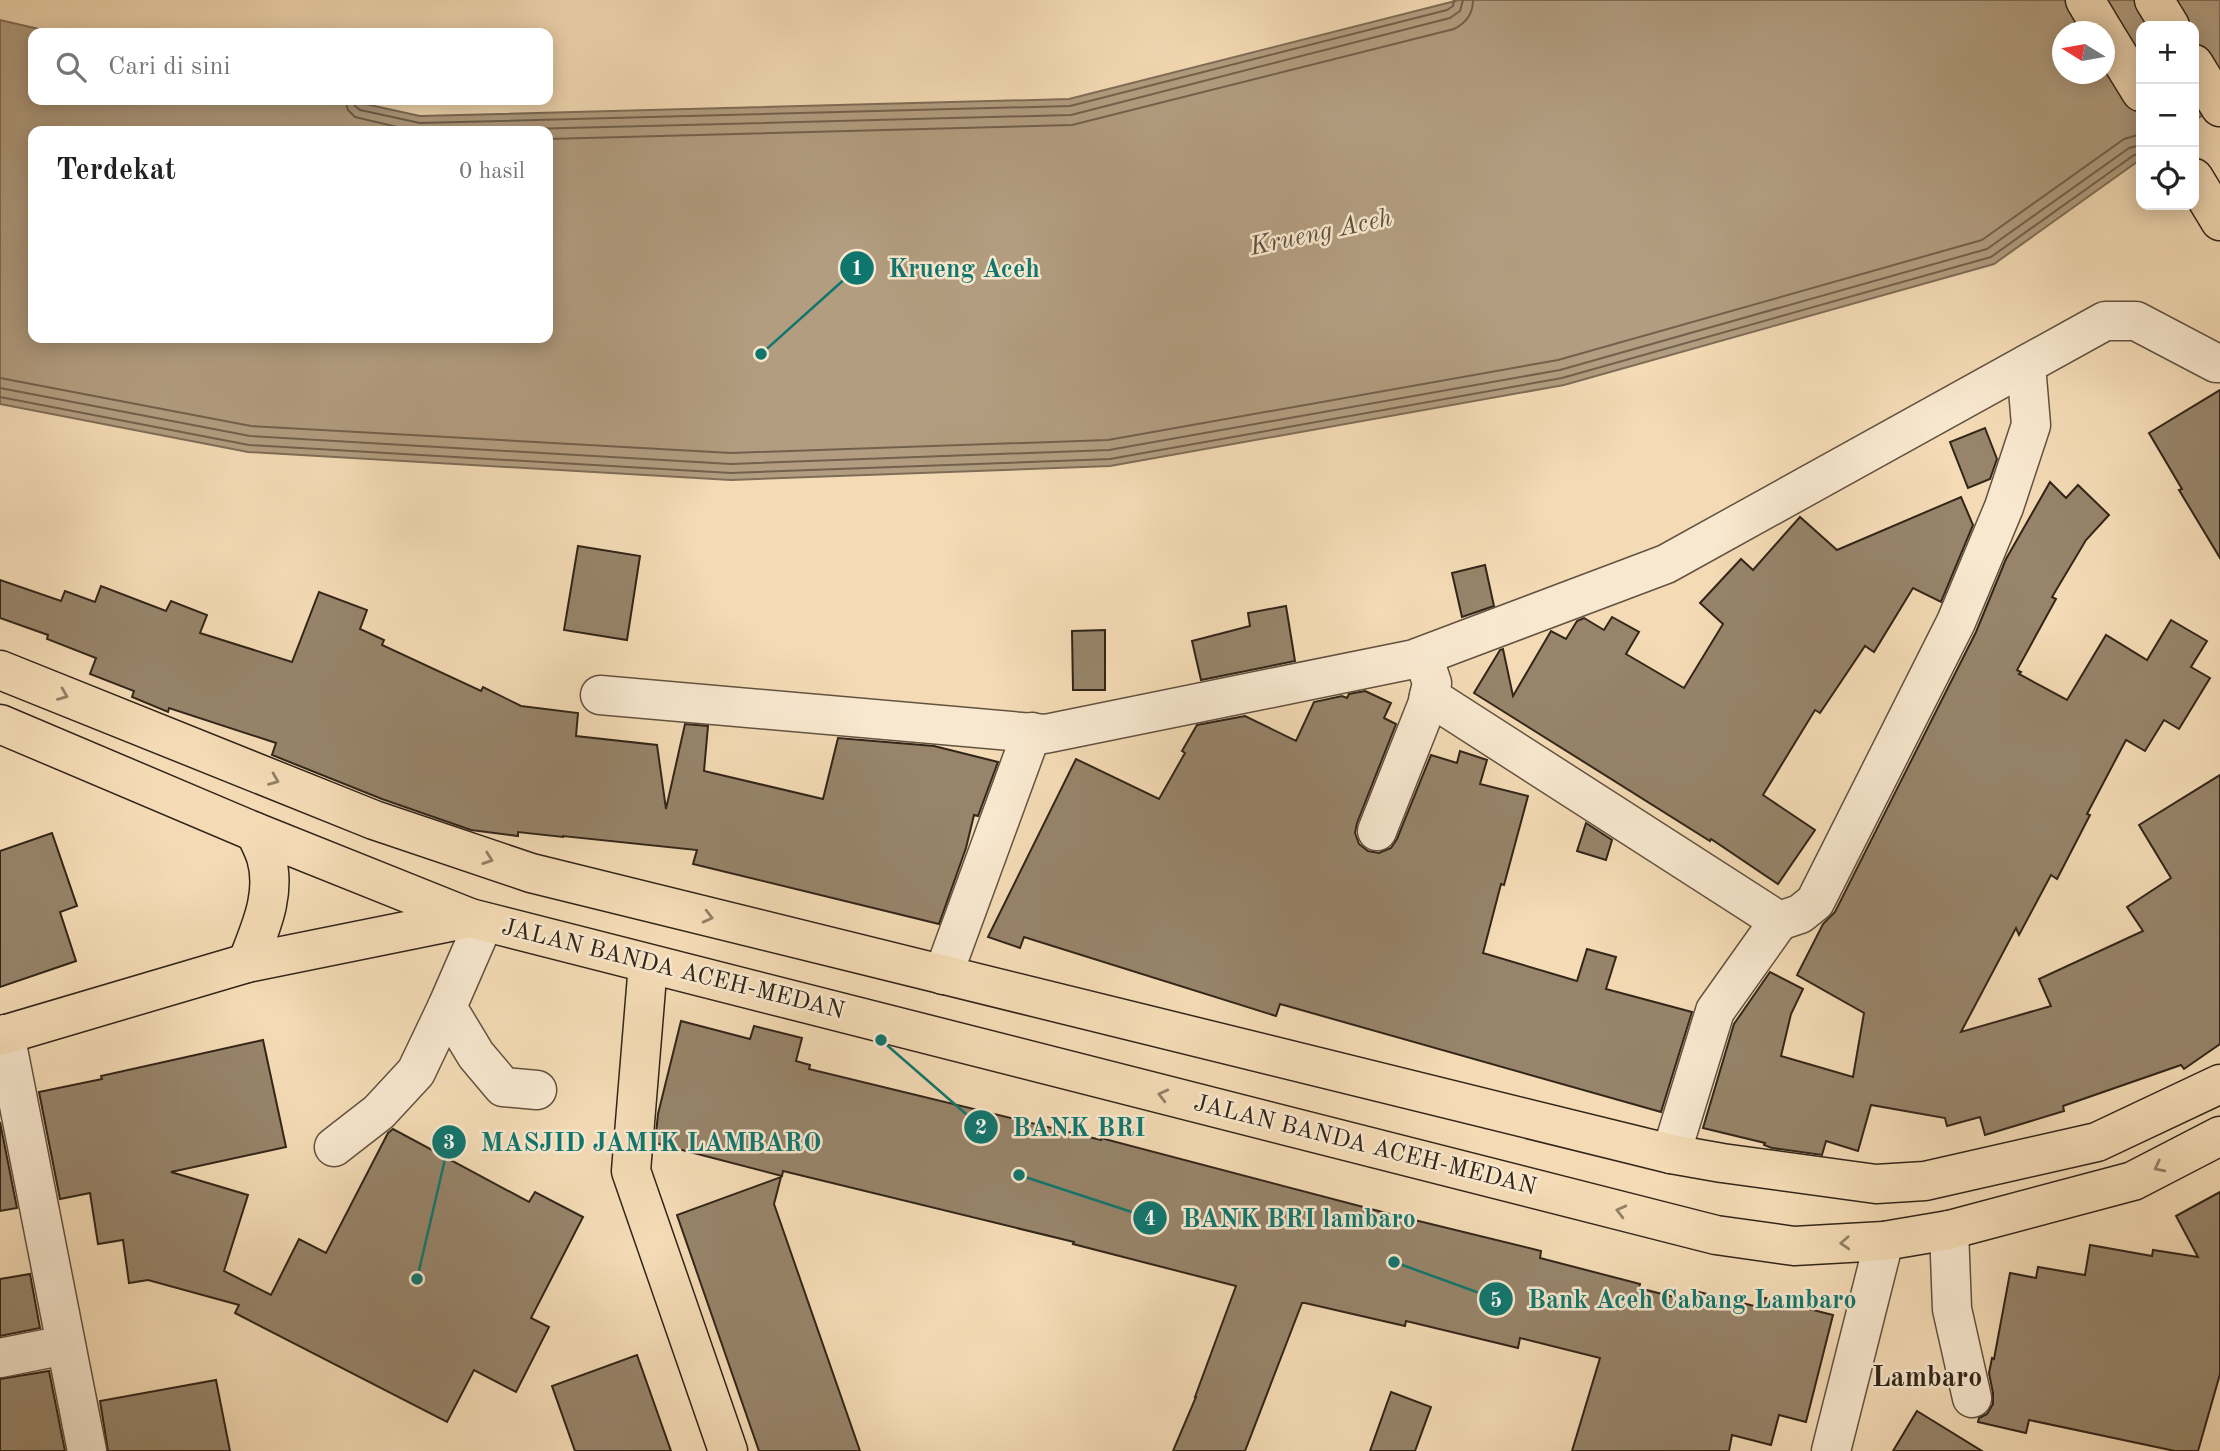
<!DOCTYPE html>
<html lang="id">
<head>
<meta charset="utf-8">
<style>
  :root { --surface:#fff; --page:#f2f2f2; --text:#222; --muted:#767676; --line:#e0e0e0 }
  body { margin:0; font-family:"Old Standard TT",serif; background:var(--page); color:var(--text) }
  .controls { position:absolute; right:21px; top:21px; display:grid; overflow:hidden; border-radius:14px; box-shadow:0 4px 18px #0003 }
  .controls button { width:63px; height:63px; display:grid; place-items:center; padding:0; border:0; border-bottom:2px solid var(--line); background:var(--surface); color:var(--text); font:35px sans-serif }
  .compass { position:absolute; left:2052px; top:21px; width:63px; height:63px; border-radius:50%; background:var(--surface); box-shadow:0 4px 18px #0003; rotate:281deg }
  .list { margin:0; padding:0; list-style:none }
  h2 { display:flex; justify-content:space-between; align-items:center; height:91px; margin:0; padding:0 28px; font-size:30px }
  h2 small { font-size:23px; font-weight:400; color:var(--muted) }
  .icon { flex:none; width:38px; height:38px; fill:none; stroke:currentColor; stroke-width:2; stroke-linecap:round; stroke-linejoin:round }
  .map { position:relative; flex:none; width:2220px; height:1451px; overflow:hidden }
  .search { position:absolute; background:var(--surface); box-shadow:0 4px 18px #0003; left:28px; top:28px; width:525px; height:77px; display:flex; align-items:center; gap:18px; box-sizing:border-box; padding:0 24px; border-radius:14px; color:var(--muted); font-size:26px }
  .panel { position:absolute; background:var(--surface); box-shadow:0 4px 18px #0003; left:28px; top:126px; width:525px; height:217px; border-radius:14px }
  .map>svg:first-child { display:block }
  .water { fill:#b29d80; stroke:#7f6d57; stroke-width:2; fill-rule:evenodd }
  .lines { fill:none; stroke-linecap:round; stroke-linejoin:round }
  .shore { stroke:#72614c; stroke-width:2 }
  .building { fill:#97846a; stroke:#322519; stroke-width:2 }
  .minor-casing { stroke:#625240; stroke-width:41 }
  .major-casing { stroke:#322519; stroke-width:41 }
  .highway-casing { stroke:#322519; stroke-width:41 }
  .minor { stroke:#f8e8cf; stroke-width:38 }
  .major { stroke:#f4dbb5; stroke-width:38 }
  .highway { stroke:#f4dbb5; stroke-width:38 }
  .oneway { stroke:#938067 }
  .labels { text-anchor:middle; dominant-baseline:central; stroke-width:5; stroke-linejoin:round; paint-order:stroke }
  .street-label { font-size:24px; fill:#322519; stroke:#f8e8cf }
  .water-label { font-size:26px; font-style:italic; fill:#5f4f3d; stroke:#f8e8cf }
  .quarter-label { font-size:28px; font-weight:bold; fill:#322519; stroke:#f8e8cf }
  .leader { fill:none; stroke:#0f766e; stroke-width:2.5 }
  .callout-dot { fill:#0f766e; stroke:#f8e8cf; stroke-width:2.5 }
  .mark-label { font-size:21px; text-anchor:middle; font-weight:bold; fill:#fff }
  .callout-label { font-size:26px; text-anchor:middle; font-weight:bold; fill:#0f766e; stroke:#f8e8cf; stroke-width:5; stroke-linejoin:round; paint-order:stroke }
</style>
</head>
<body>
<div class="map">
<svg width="2220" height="1451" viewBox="0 0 2220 1451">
  <rect width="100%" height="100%" fill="#f4dbb5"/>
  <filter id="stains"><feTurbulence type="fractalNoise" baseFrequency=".00286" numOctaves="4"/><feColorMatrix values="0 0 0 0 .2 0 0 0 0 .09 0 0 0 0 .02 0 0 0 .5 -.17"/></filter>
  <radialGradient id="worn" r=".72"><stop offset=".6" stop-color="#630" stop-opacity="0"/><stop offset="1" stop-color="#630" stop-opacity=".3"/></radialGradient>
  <path class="water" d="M1459,0H2220V103L2194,121V26H2141V159L1994,264L1564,385L1110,466L731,480L248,452L0,404V20L56,33H33V100H347L420,116L1069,99ZM2062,32H2104V74H2062ZM33,131H548V338H33Z"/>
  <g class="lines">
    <g class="shore">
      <polyline points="345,100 348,110 355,117 414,131"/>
      <polyline points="354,100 355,106 360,110 420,123 1070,106 1447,10 1453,6 1454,0"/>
      <polyline points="451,131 1071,115 1450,18 1460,11 1463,0"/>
      <path d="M548,139L1072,125L1454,29C1466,23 1473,14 1473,0"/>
      <polyline points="0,378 251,426 731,453 1108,440 1558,360 1982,240 2124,139 2141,134"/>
      <polyline points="0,388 250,436 731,464 1109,450 1560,370 1987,249 2129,148 2141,145"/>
      <polyline points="0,397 249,445 731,473 1110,459 1562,378 1991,257 2134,155 2141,154"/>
    </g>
  </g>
  <g class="building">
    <polygon points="2220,390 2220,558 2179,490 2182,489 2149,433"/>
    <polygon points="1985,428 1997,459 1990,479 1968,488 1950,442"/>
    <polygon points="2050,482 2066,498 2078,485 2109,515 2086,540 2052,597 2056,599 2017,670 2021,672 2019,674 2067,700 2106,635 2147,660 2171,620 2207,641 2191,667 2210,678 2179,729 2164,720 2145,751 2126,740 2087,814 2090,815 2057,879 2051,875 2019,935 2016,928 1961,1032 2051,1006 2039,979 2143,931 2127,907 2171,878 2139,825 2220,775 2220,1044 2184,1069 2181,1065 2063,1106 2064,1111 1985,1135 1980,1117 1947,1126 1945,1118 1871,1105 1858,1151 1826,1141 1822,1155 1772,1148 1764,1145 1765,1143 1703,1128 1734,1024 1770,972 1803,989 1791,1014 1781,1056 1853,1077 1864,1013 1797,975 1823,924 1835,912 1976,632 2006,559"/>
    <polygon points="1961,497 1973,525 1941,602 1913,588 1874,652 1865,646 1820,713 1815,710 1763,795 1815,830 1778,884 1711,839 1710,841 1474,693 1500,650 1503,649 1513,696 1551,631 1566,639 1577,621 1584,618 1604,630 1612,617 1639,632 1626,654 1684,688 1723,624 1700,603 1741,559 1753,570 1800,517 1837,550"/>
    <polygon points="578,546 640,556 627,640 564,630"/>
    <polygon points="1485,565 1494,606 1462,617 1452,573"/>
    <polygon points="0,580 61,601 65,591 95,602 101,586 166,611 171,601 207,615 200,633 292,662 319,592 367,610 360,629 384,640 382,645 481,691 483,687 521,706 578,713 576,736 657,745 666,809 685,724 708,726 704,771 823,799 838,738 934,746 998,762 978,816 974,815 966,848 939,924 693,864 697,850 563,836 563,837 518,832 518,836 471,830 382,799 272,755 276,743 169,708 168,712 132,697 134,691 90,674 96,658 47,639 48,635 0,618"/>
    <polygon points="1286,606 1295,661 1201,680 1192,641 1250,626 1248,613"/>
    <polygon points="1105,630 1105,690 1073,690 1072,631"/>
    <polygon points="1365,691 1391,703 1384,718 1396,724 1357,823 1355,833 1359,844 1368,851 1379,853 1391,848 1397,839 1431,755 1457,763 1460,751 1487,760 1480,784 1528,796 1504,885 1501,884 1483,953 1577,981 1587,949 1616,957 1606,989 1692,1012 1661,1112 1280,1004 1276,1016 1024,937 1020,948 988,937 1076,759 1159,799 1185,753 1182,751 1197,725 1245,716 1296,741 1314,702 1342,696 1347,698 1349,694"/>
    <polygon points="1586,823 1612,840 1606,860 1577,851"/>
    <polygon points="52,833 77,906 60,912 76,961 0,987 0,851"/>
    <polygon points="681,1021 750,1039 754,1026 802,1038 796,1061 810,1065 809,1069 1101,1140 1101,1138 1390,1214 1541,1251 1540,1258 1640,1284 1639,1288 1693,1302 1695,1291 1762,1308 1765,1298 1833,1315 1806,1422 1779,1415 1771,1445 1732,1435 1729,1451 1572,1451 1600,1358 1520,1338 1518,1348 1406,1321 1405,1326 1305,1303 1302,1303 1245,1451 1173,1451 1196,1397 1195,1397 1236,1286 1073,1244 1074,1242 783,1171 782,1176 655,1143 658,1114"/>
    <polygon points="263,1040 286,1147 171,1172 248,1195 224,1271 271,1295 299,1239 326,1253 388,1133 393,1129 529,1202 535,1192 583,1217 531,1318 549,1327 516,1392 474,1370 447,1422 235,1313 239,1305 148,1280 129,1283 123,1240 98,1244 90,1193 60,1199 39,1092 102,1079 101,1076"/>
    <polygon points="0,1122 17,1208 0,1211"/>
    <polygon points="781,1177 774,1204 860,1451 759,1451 677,1215"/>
    <polygon points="2220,1192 2220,1374 2198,1451 2175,1451 2029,1420 2026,1433 1978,1422 1979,1418 1987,1414 1993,1404 1993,1393 1989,1373 1992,1358 1994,1359 2010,1273 2036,1278 2038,1267 2085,1275 2090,1245 2152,1256 2153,1250 2198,1257 2176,1216"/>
    <polygon points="30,1274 40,1328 0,1336 0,1279"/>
    <polygon points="637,1355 671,1451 575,1451 552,1386"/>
    <polygon points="49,1371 65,1451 0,1451 0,1379"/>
    <polygon points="216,1380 230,1451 108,1451 100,1401"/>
    <polygon points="1391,1392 1431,1407 1415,1451 1370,1451"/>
    <polygon points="1917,1411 1982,1451 1893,1451"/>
  </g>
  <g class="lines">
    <defs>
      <g id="minor">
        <polyline points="600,695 1045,734 1414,659 1666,564 2105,321 2136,321 2216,363 2220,363"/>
        <polyline points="1429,696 1779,921 1800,914 1815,902 1956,622 2004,507 2031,425 2026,365"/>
        <polyline points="1377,831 1427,705 1432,683 1429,674"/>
        <polyline points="484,922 447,1007 476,1055 503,1087 537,1090"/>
        <polyline points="943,975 1032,732"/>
        <polyline points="5,1034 87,1451"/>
        <polyline points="334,1147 379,1112 416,1072 447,1007"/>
        <polyline points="1671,1154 1715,1011 1779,921"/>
        <polyline points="1949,1230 1952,1309 1972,1398"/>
        <polyline points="0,1358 65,1345"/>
        <polyline points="1831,1451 1884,1241"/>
      </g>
      <g id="major">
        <path d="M247,963C260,929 277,894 266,857C263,848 259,840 255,832"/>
        <polyline points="648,964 631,1171 728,1451"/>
        <polyline points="0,1036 247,963 470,918"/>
      </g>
      <g id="highway">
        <polyline points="2085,0 2104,32"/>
        <polyline points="2154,0 2170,26"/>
        <polyline points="2104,32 2141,92"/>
        <polyline points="2194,64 2220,107"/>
        <polyline points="2194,178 2220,221"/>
        <polyline points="0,670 374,820 531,873 1671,1154 1722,1163 1876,1184 1925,1181 2097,1142 2220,1084"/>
        <polyline points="0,724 255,832 470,918 1716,1235 1794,1246 1884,1241 1949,1230 2133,1181 2220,1136"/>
      </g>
    </defs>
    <use href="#minor" class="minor-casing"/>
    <use href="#major" class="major-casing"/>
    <use href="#highway" class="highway-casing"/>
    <use href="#minor" class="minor"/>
    <use href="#major" class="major"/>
    <use href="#highway" class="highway"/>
  </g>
  <defs><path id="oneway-chevron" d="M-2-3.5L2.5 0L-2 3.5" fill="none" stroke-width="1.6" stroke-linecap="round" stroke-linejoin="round" transform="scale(1.75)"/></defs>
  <g class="oneway">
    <use href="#oneway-chevron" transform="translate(63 695) rotate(22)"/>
    <use href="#oneway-chevron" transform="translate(274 780) rotate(22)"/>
    <use href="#oneway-chevron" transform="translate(488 859) rotate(19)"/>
    <use href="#oneway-chevron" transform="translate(708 917) rotate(14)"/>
    <use href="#oneway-chevron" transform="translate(1163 1095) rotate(-166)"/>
    <use href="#oneway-chevron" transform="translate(2159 1167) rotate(153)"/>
    <use href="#oneway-chevron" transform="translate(1621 1211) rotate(-166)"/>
    <use href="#oneway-chevron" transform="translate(1845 1243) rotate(177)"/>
  </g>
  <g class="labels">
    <g class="street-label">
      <text transform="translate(673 970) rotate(14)">JALAN BANDA ACEH-MEDAN</text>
      <text transform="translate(1365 1146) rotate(14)">JALAN BANDA ACEH-MEDAN</text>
    </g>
    <g class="water-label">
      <text transform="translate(1321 233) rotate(-12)">Krueng Aceh</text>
    </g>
    <g class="quarter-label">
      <text x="1927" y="1379">Lambaro</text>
    </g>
  </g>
  <path class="leader" d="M761 354L857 268M881 1040L981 1127M417 1279L449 1142M1019 1175L1150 1218M1394 1262L1496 1299"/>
  <g class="callout-dot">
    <circle cx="761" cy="354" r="7"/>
    <circle cx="881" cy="1040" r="7"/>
    <circle cx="417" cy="1279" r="7"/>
    <circle cx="1019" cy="1175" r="7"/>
    <circle cx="1394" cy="1262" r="7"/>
    <circle cx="857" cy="268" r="18"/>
    <circle cx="981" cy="1127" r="18"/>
    <circle cx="449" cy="1142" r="18"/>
    <circle cx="1150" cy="1218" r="18"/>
    <circle cx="1496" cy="1299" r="18"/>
  </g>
  <g class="mark-label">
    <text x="857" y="275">1</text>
    <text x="981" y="1134">2</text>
    <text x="449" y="1149">3</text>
    <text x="1150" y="1225">4</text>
    <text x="1496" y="1307">5</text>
  </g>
  <g class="callout-label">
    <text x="964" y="277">Krueng Aceh</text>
    <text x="1079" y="1136">BANK BRI</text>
    <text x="651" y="1151">MASJID JAMIK LAMBARO</text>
    <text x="1299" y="1227">BANK BRI lambaro</text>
    <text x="1692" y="1308">Bank Aceh Cabang Lambaro</text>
  </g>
  <rect width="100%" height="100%" filter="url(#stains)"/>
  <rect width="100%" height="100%" fill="url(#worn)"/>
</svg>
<div class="controls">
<button>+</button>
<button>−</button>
<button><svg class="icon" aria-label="locate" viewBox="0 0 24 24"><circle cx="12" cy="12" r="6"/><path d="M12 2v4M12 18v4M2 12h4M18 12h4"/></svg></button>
</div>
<svg class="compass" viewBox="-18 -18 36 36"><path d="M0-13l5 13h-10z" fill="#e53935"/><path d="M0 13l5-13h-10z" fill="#767676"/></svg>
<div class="search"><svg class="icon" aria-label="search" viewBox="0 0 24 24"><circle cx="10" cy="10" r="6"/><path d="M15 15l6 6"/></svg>Cari di sini</div>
<section class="panel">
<h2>Terdekat<small>0 hasil</small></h2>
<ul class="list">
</ul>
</section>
</div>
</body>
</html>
